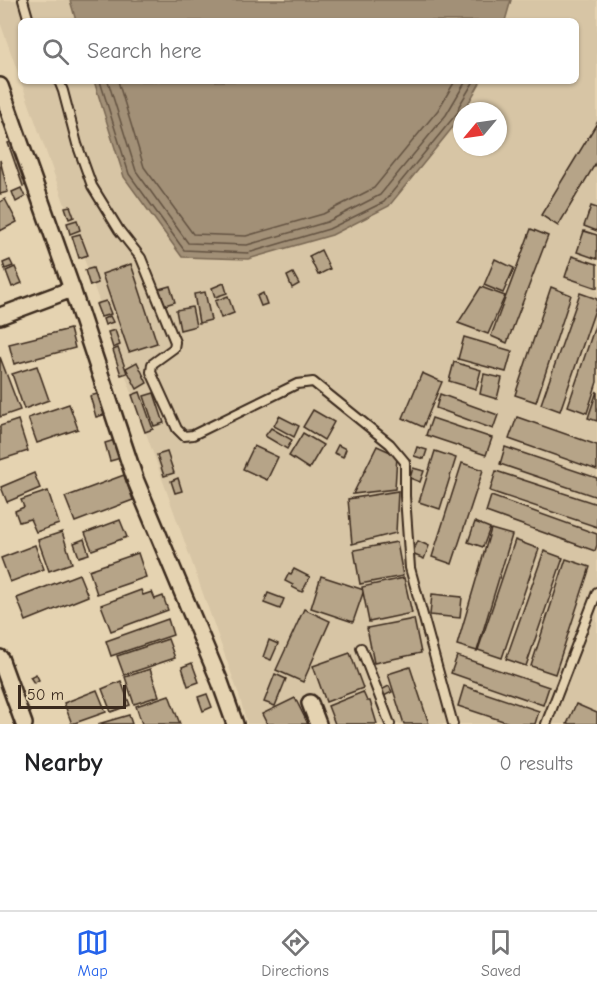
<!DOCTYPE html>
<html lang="en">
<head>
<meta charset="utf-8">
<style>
  :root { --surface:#fff; --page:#f6f6f6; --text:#202124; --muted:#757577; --line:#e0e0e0; --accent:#2563eb }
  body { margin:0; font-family:"Comic Neue",sans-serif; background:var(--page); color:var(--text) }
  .compass { position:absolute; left:453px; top:102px; width:54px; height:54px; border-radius:50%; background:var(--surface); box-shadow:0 2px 4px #0004; rotate:241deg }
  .scale { position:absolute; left:18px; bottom:15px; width:108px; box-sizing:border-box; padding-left:6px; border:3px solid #3b2a1e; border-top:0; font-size:16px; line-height:21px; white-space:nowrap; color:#3b2a1e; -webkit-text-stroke:4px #e5d3b1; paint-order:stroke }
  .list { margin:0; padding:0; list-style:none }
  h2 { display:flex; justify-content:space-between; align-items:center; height:78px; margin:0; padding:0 24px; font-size:26px }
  h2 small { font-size:20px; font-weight:400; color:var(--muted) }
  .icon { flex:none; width:33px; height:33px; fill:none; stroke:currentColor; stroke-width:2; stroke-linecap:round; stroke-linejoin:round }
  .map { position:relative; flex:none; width:597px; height:724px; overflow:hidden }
  .search { position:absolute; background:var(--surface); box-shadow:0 2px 4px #0004; left:18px; right:18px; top:18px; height:66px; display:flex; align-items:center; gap:15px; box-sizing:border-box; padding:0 21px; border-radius:9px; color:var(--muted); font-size:22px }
  .sheet { height:186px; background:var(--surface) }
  nav { display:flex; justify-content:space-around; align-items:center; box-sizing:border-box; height:84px; border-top:2px solid var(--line); background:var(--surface); font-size:16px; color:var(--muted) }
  nav a { display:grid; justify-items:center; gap:3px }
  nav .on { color:var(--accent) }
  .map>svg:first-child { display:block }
  .built { fill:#d7c5a5; fill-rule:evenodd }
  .water { fill:#a29077; stroke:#796753; stroke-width:1.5 }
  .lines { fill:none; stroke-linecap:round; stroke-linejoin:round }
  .shore { stroke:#645342; stroke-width:1.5 }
  .building { fill:#b6a488; stroke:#3b2a1e; stroke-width:1.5 }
  .service-casing { stroke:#3b2a1e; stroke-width:12 }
  .minor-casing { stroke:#3b2a1e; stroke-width:20 }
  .service { stroke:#e5d3b1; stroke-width:8 }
  .minor { stroke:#e5d3b1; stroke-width:15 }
</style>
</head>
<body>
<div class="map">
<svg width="597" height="724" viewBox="0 0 597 724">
  <rect width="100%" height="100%" fill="#e5d3b1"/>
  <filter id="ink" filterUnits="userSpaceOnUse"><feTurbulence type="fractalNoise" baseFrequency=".0167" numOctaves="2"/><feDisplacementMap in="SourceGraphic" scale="12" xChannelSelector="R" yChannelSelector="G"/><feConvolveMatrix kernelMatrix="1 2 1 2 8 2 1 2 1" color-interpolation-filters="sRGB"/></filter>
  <g filter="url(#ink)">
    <path class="built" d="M0,0H597V724H247L239,695L0,22ZM21,21H576V81H21ZM462,111H498V147H462Z"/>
    <g class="water">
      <polygon points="70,0 511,0 505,21 76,21"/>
      <polygon points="94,81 481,81 464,111 462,111 462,114 457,122 389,206 332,235 248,259 182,257 124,177"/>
    </g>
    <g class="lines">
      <g class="shore">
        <polyline points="100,81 129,174 184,250 248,253 329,229 384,202 458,112 459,106 474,81"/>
        <polyline points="108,81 136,171 188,243 247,245 327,222 380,195 446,115 466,81"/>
        <polyline points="118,81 144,167 193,234 246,236 323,214 374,188 438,110 455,81"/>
      </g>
    </g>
    <g class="building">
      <polygon points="597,123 597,161 558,226 541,215"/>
      <polygon points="17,140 32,183 23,186 8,143"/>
      <polygon points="0,160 8,192 0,194"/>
      <polygon points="21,188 25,197 16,202 12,192"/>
      <polygon points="5,199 17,222 0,231 0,202"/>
      <polygon points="70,206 74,217 69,219 65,207"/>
      <polygon points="591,206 597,208 597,231 584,226"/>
      <polygon points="77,220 80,230 70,234 67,223"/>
      <polygon points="531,229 548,236 507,343 491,336"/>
      <polygon points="584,231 597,235 597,259 577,252"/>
      <polygon points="80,234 88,255 79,258 72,236"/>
      <polygon points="321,250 330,269 318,275 309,256"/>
      <polygon points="572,256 597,264 597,288 565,277"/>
      <polygon points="495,259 514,268 503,293 484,285"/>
      <polygon points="10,260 13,266 5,269 3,263"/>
      <polygon points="131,264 157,343 129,352 102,274"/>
      <polygon points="15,267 22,283 12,287 6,271"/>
      <polygon points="93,268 98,283 90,286 85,270"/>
      <polygon points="293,273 299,284 292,288 287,276"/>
      <polygon points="224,283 227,293 215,297 212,288"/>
      <polygon points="170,286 175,302 165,305 159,289"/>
      <polygon points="481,287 505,296 488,334 458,323"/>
      <polygon points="551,287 571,295 536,402 515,395"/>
      <polygon points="205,292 211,320 199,323 194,294"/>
      <polygon points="263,293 267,304 261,306 257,296"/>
      <polygon points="580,293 597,299 597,304 560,411 541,404"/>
      <polygon points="228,296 234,313 221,318 215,301"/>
      <polygon points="106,301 111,314 101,317 96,304"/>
      <polygon points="192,307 196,326 180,330 176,310"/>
      <polygon points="110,316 113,322 105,325 103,319"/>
      <polygon points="597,320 597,382 587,413 568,406"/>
      <polygon points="70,329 75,348 14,364 9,344"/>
      <polygon points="115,330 120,345 113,348 108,332"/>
      <polygon points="464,337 512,351 506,372 458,359"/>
      <polygon points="118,348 127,373 121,375 113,350"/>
      <polygon points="0,357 20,410 0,417"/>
      <polygon points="137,362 147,383 137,389 126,368"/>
      <polygon points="454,362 481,370 476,389 449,381"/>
      <polygon points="37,366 49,400 24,409 12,374"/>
      <polygon points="422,373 442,382 423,427 403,418"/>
      <polygon points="484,374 502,378 497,399 480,394"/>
      <polygon points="597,391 597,421 588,418"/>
      <polygon points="140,392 153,429 145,432 132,395"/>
      <polygon points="101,393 107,414 96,417 90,396"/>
      <polygon points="154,393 164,423 154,426 144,396"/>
      <polygon points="440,394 498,415 493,429 436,408"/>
      <polygon points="69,404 78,429 37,443 28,418"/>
      <polygon points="313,410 334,422 324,440 303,427"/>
      <polygon points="279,416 299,426 294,437 274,426"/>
      <polygon points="517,417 597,445 597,470 509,439"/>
      <polygon points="432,418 492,438 486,455 426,435"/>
      <polygon points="18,420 28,451 0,460 0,426"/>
      <polygon points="271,428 292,440 287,449 265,436"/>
      <polygon points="303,433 323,445 309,469 289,456"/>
      <polygon points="115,440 121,458 110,461 105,443"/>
      <polygon points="338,445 346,449 343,457 334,453"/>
      <polygon points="254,446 278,457 267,480 243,469"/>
      <polygon points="377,446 397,455 395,489 353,494"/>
      <polygon points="417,447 427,450 424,459 414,456"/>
      <polygon points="505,447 597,478 597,497 500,464"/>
      <polygon points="435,451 456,458 440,509 419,502"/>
      <polygon points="167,452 174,473 164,476 157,455"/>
      <polygon points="462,463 483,470 452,564 432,557"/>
      <polygon points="413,468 424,471 420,482 410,478"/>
      <polygon points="496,471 597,504 597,527 490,491"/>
      <polygon points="34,473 40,488 7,502 1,487"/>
      <polygon points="124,475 133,500 75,522 65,497"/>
      <polygon points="178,478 182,491 175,493 171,481"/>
      <polygon points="48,491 59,524 36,532 30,519 19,522 15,511 24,507 21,500"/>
      <polygon points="398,491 396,533 352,544 348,499"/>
      <polygon points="491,496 597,534 597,545 595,551 486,512"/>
      <polygon points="120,520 127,537 92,550 85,533"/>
      <polygon points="475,522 490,528 483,547 468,542"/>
      <polygon points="491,529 512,535 477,651 457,645"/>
      <polygon points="62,532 72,563 49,571 38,540"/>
      <polygon points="84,539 89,554 79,557 74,543"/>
      <polygon points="515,540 539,549 502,658 478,650"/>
      <polygon points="418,541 429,546 424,559 412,554"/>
      <polygon points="397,542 403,576 360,584 354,550"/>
      <polygon points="35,545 44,569 10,582 1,558"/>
      <polygon points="544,551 563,558 526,666 506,659"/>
      <polygon points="138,553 146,577 97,594 89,570"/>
      <polygon points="566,559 590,567 555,674 531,666"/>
      <polygon points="294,569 310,577 302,592 292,587 293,585 285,581 289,573 291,574"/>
      <polygon points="79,574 88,596 26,621 17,598"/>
      <polygon points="321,576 364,590 353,622 311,608"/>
      <polygon points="404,578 412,613 369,622 362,587"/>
      <polygon points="141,590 143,595 152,592 155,599 163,596 168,610 111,631 101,605"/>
      <polygon points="268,593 284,599 280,609 264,603"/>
      <polygon points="432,594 462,597 460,618 430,615"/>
      <polygon points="304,609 330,621 303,682 276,670"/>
      <polygon points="168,619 173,635 111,656 106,641"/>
      <polygon points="414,619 421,653 374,663 367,628"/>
      <polygon points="168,639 175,658 124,675 117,656"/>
      <polygon points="269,640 278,644 271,660 263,657"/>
      <polygon points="350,653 363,688 326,702 313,666"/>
      <polygon points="457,656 549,687 543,705 451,673"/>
      <polygon points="192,663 199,682 188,686 182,667"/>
      <polygon points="410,667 429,724 404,724 388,674"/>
      <polygon points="150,669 159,696 134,704 125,677"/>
      <polygon points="36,674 39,680 34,683 30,677"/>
      <polygon points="275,674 286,679 275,706 264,702"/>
      <polygon points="121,681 130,705 111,712 102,689"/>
      <polygon points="389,686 392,692 382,697 379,691"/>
      <polygon points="464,686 539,711 535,724 512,724 458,706"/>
      <polygon points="97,690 106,712 72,724 64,703"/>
      <polygon points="363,692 367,701 370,701 377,724 335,724 328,706"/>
      <polygon points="207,694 212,707 203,711 198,697"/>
      <polygon points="169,695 180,724 142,724 136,706"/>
      <polygon points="295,698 308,724 267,724 262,714"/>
      <polygon points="576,704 597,713 597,724 567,724"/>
      <polygon points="129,715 132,724 98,724"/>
    </g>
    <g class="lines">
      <defs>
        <g id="service">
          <polyline points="23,0 29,21"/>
          <polyline points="59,81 63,91 77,144 92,186 119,230 141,258 175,342 174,348 152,364 151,372 177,429 184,436 193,435 297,384 313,382 390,444 405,462 405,496 410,568 453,724"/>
          <polyline points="361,648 390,724"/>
          <polyline points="546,724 597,592"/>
        </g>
        <g id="minor">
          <polyline points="0,86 72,289 135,479 220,682 235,724"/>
          <polyline points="0,316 72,289"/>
          <polyline points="0,658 24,724"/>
          <polyline points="310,703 318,724"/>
        </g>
      </defs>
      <use href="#service" class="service-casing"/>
      <use href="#minor" class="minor-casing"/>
      <use href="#service" class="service"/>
      <use href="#minor" class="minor"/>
    </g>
  </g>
</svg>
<svg class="compass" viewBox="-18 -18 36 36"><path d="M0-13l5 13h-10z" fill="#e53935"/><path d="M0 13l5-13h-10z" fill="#757577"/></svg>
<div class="scale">50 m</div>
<div class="search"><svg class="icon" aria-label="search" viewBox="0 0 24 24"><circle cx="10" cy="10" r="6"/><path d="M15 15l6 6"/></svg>Search here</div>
</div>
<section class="sheet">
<h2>Nearby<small>0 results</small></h2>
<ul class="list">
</ul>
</section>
<nav>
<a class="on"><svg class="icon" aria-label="map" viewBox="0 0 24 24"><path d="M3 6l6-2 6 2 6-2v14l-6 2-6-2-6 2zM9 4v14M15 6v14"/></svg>Map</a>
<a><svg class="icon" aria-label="directions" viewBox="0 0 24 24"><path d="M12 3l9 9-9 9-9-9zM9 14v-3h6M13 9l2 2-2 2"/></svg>Directions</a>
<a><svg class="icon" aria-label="saved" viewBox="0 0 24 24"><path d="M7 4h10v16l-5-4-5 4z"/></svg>Saved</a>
</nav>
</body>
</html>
